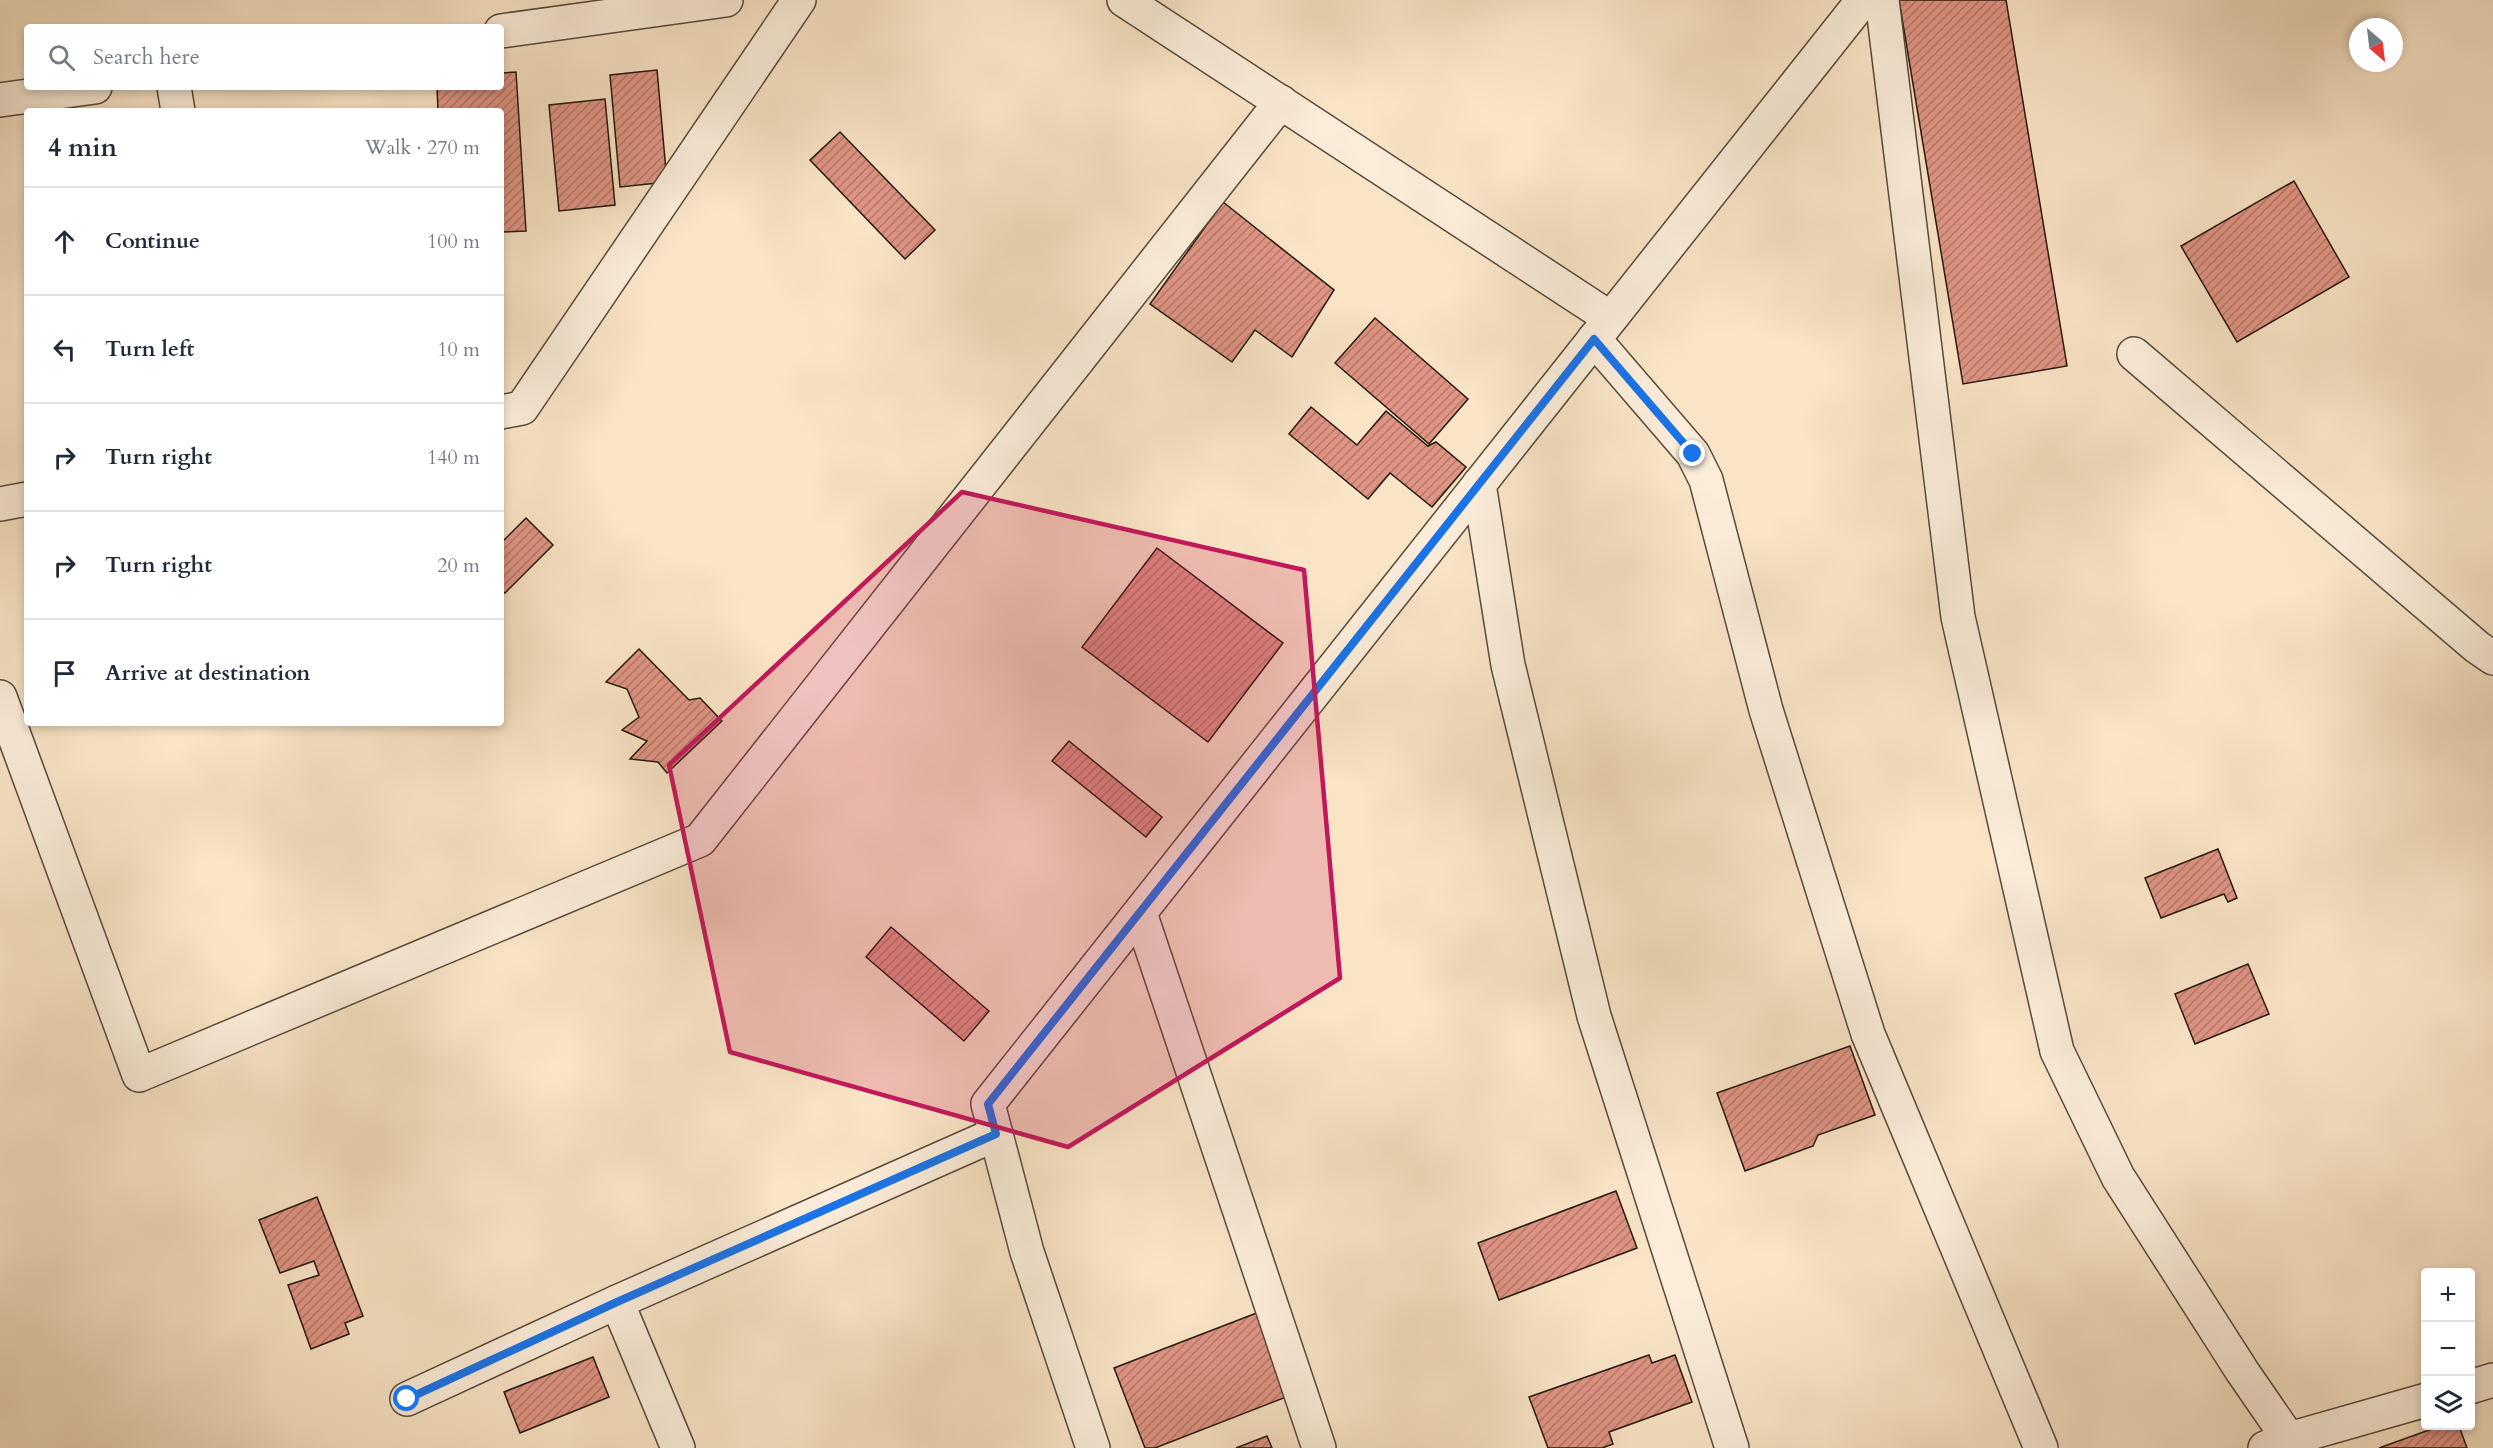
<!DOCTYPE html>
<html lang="en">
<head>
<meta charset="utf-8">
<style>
  :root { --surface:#fff; --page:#f2f2f3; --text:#1f2937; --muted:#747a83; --line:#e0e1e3 }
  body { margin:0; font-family:Cardo,serif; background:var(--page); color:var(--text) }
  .controls { position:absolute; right:18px; bottom:18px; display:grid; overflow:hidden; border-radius:6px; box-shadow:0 3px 9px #0003 }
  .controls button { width:54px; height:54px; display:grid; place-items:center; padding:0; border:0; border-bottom:2px solid var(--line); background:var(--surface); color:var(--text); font:30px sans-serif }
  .compass { position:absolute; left:2349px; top:18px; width:54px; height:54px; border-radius:50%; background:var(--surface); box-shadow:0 3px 9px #0003; rotate:152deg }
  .stop { position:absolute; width:18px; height:18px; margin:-14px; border:4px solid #1a73e8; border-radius:50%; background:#fff }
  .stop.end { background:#1a73e8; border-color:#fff; box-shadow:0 2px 6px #0008 }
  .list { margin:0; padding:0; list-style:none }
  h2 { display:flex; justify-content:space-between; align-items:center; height:78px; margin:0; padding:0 24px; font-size:26px }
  h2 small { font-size:20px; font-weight:400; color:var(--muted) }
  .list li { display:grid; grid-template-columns:39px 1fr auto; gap:18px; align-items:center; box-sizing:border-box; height:108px; padding:0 24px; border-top:2px solid var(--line) }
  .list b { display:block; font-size:22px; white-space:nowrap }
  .list em { font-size:20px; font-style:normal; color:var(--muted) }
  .icon { flex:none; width:33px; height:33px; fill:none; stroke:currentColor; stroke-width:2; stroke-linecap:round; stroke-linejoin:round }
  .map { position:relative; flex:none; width:2493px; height:1448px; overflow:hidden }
  .search { position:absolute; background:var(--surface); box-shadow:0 3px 9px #0003; left:24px; top:24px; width:480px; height:66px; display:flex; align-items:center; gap:15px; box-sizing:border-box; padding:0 21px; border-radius:6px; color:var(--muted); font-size:22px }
  .panel { position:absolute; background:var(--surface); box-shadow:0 3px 9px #0003; left:24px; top:108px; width:480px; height:618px; border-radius:6px }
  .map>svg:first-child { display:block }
  .building { fill:url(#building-hatch); stroke:#22170b; stroke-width:1.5 }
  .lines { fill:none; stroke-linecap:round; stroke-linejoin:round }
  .minor-casing { stroke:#584a3a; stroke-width:36 }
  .minor { stroke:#fbedda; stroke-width:33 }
  .route { stroke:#1a73e8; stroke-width:8 }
  .marked { fill:#c2185b; fill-opacity:0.2; stroke:#c2185b; stroke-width:4.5; stroke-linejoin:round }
</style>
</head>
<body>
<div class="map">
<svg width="2493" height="1448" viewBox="0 0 2493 1448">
  <defs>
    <pattern id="building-hatch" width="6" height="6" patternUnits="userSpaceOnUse" patternTransform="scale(1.5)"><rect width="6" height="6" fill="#e09484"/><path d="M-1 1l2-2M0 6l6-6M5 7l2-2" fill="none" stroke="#b5786a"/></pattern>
  </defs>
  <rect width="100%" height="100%" fill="#f9e4c6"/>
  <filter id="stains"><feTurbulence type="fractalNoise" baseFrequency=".00333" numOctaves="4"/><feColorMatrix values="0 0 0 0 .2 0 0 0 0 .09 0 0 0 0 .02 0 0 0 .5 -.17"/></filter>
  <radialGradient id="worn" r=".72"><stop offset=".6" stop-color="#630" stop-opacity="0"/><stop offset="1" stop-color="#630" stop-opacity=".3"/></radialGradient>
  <g class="building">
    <polygon points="1899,0 2006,0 2067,366 1963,384"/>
    <polygon points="657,70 667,182 620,187 610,75"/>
    <polygon points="516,72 526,231 501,232 501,111 438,111 437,87 501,87 501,73"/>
    <polygon points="605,99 615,205 559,211 549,105"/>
    <polygon points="840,132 935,230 905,259 810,160"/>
    <polygon points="2294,181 2349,277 2237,342 2181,246"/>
    <polygon points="1223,202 1334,290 1292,357 1255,330 1232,362 1150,304"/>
    <polygon points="1375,318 1468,399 1429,444 1335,363"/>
    <polygon points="1311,407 1357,445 1386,411 1428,446 1436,442 1466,467 1432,507 1390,473 1368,499 1289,434"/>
    <polygon points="526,518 553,545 505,593 501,590 501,543"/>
    <polygon points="1157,548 1283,643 1208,742 1082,647"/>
    <polygon points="639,649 689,700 700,698 722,721 667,773 658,762 630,759 647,741 622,730 639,717 627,689 606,682"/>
    <polygon points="1069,741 1162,817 1146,837 1052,761"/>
    <polygon points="2218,849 2237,898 2228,902 2224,894 2161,918 2145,878"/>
    <polygon points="891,927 989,1011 964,1041 866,957"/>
    <polygon points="2248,964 2269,1014 2195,1044 2175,994"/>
    <polygon points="1850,1046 1875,1115 1818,1135 1813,1146 1745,1171 1717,1093"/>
    <polygon points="1616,1191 1637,1248 1499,1300 1478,1243"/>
    <polygon points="317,1197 363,1316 345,1323 349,1334 311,1349 288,1285 319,1275 314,1261 280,1273 259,1220"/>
    <polygon points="1267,1309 1299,1392 1155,1448 1145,1448 1114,1368"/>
    <polygon points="1649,1355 1652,1363 1675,1355 1692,1402 1609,1432 1613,1444 1602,1448 1548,1448 1529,1397"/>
    <polygon points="593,1357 609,1397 520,1433 504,1392"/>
    <polygon points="2440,1426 2459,1426 2467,1448 2379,1448"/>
    <polygon points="1267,1436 1272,1448 1236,1448"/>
  </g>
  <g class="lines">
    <defs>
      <g id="minor">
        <polyline points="1124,0 1610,318"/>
        <polyline points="1882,0 1958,617 2057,1051 2118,1177 2242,1371 2295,1448"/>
        <polyline points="501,31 726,0"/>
        <polyline points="174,87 178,111"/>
        <polyline points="0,100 95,87"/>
        <polyline points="1594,339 1693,454 1706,480 1766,710 1868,1034 2041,1448"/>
        <polyline points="2134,354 2477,647 2493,658"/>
        <polyline points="501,412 522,408 799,0"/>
        <polyline points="1479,484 1508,665 1594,1016 1732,1448"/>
        <polyline points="0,504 27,499"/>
        <polyline points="0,697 139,1075 700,840 1281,102"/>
        <polyline points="1140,913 1319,1448"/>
        <polyline points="617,1302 678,1448"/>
        <polyline points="2470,1387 2493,1380"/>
        <polyline points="407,1399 617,1302 996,1134"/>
        <polyline points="1093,1448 1027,1252 988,1104 1863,0"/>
        <polyline points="2265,1448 2289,1439 2426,1400"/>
      </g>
    </defs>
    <use href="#minor" class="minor-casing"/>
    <use href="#minor" class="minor"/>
  </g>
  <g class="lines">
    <polyline class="route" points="407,1399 617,1302 996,1134 988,1104 1594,339 1693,454"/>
  </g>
  <path class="marked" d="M962,492L1304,570L1340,978L1068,1147L730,1052L669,765Z"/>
  <rect width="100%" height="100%" filter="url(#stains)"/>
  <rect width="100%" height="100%" fill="url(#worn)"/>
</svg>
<div class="controls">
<button>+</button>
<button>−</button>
<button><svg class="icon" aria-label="layers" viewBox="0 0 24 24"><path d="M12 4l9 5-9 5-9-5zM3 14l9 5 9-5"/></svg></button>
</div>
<svg class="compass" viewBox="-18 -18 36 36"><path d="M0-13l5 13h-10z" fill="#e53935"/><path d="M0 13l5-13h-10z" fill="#747a83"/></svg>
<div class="stop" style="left:407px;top:1399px"></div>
<div class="stop end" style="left:1693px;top:454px"></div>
<div class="search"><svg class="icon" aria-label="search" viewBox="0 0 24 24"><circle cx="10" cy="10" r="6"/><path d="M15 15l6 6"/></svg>Search here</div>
<section class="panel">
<h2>4 min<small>Walk · 270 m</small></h2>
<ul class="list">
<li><svg class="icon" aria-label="ahead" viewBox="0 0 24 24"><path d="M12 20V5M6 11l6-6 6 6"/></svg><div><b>Continue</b></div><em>100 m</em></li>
<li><svg class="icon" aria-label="left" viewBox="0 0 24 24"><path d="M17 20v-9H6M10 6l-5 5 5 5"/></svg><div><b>Turn left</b></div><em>10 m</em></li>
<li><svg class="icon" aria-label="right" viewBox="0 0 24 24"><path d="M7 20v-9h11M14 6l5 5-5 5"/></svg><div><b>Turn right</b></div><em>140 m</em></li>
<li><svg class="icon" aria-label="right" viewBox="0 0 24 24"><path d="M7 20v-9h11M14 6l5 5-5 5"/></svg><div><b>Turn right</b></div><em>20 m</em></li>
<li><svg class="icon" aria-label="arrive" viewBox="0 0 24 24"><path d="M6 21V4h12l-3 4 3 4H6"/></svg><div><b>Arrive at destination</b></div></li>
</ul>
</section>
</div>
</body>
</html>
